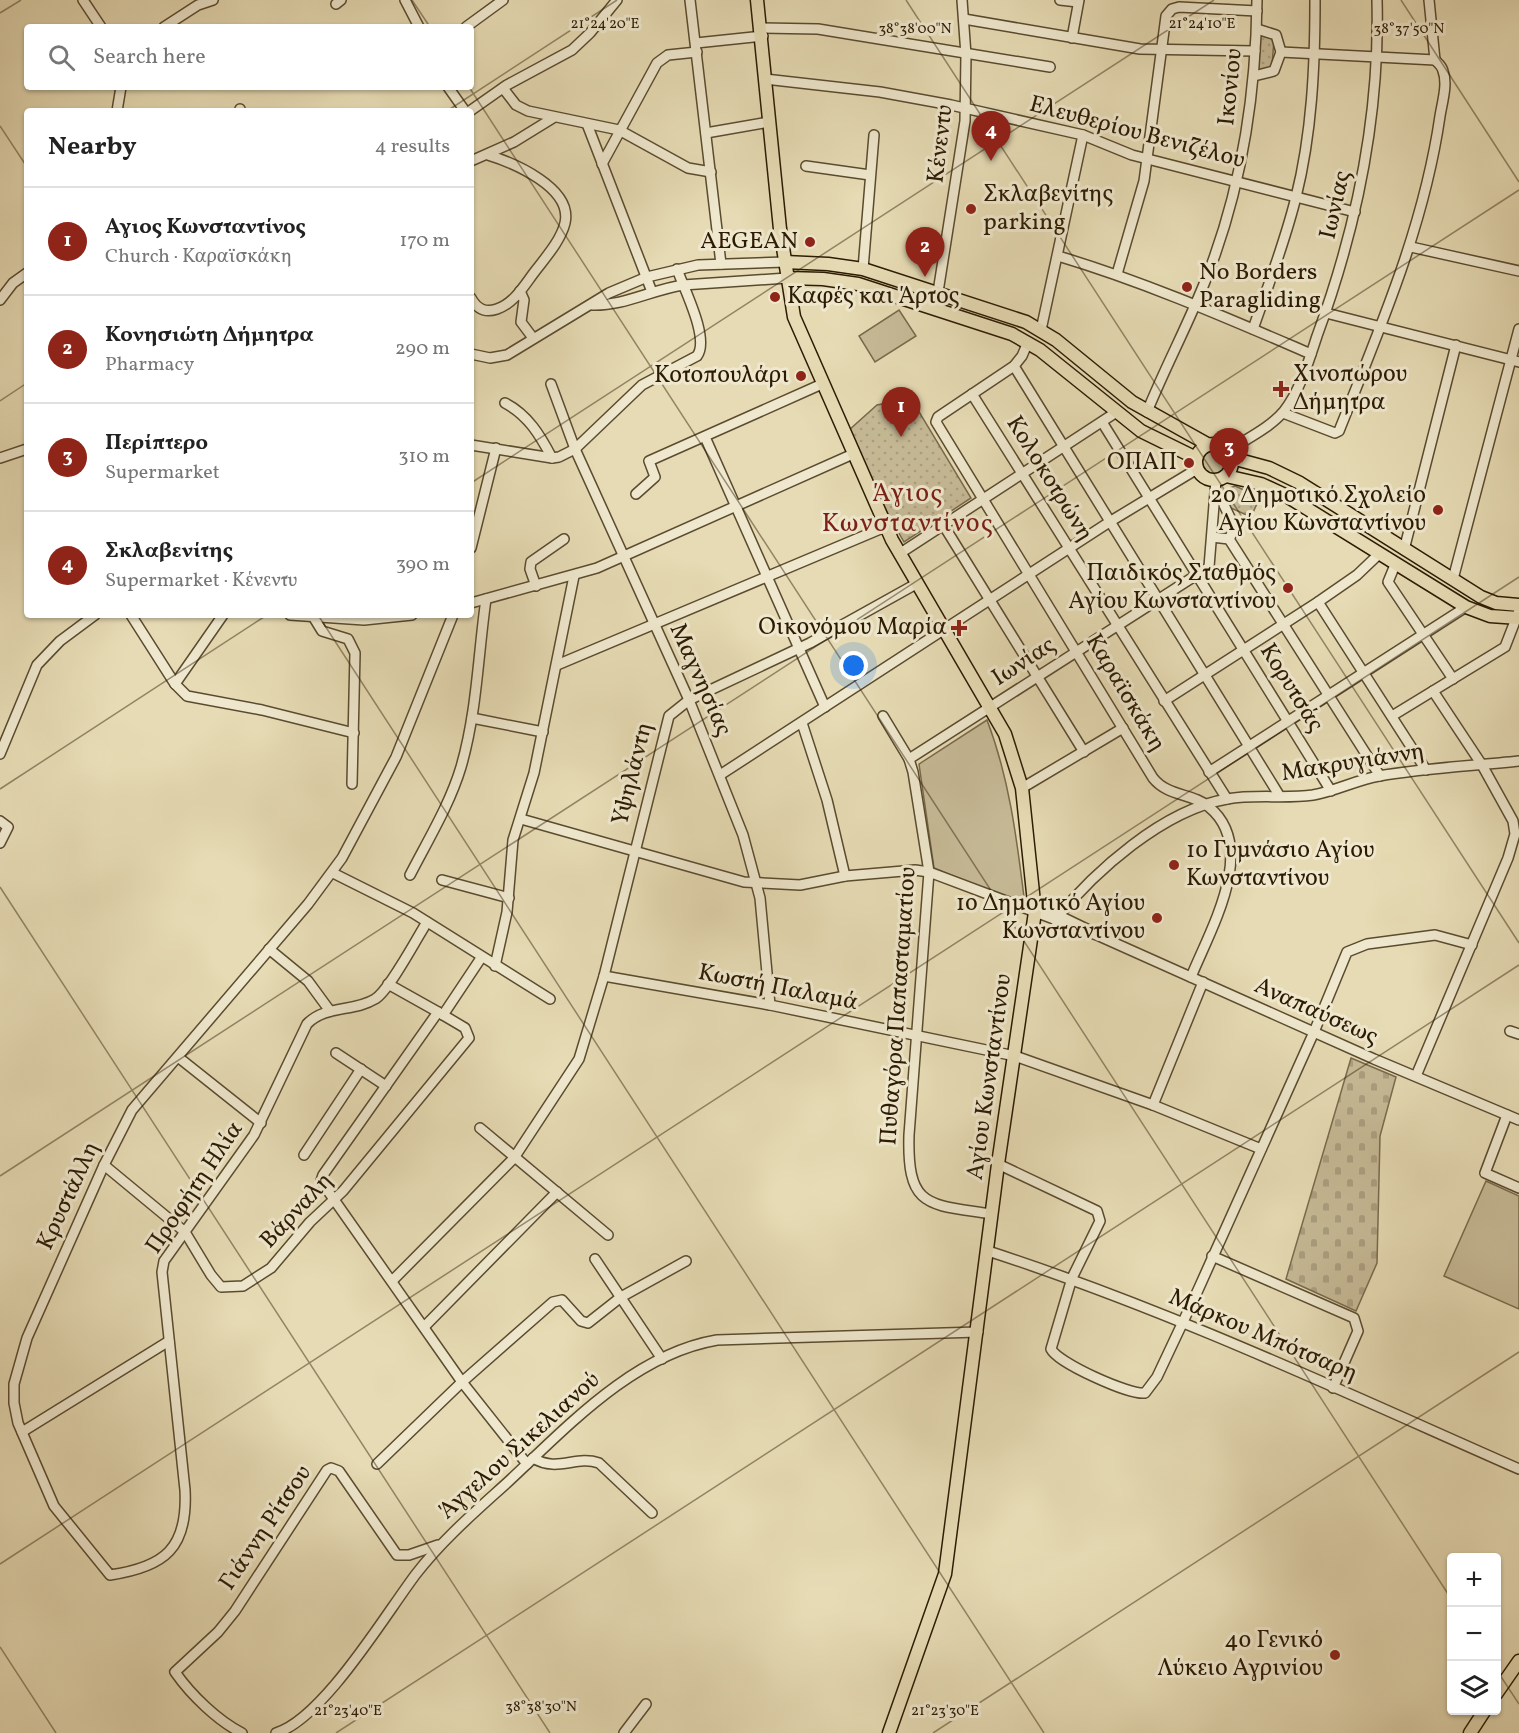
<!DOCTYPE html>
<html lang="en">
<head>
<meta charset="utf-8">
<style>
  :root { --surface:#fff; --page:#f6f6f6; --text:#222; --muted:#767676; --line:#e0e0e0; --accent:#8f2418 }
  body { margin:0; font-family:Vollkorn,serif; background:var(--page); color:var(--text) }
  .controls { position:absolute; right:18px; bottom:18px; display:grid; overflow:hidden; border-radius:6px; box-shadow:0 2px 4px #0004 }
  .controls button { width:54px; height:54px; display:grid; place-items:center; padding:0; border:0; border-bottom:2px solid var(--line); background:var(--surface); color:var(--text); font:30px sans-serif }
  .you { position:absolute; left:854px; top:666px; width:21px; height:21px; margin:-15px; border:4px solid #fff; border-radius:50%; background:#1a73e8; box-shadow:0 0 0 9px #1a73e833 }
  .badge { display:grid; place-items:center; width:39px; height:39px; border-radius:50%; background:var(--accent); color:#fff; font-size:20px; font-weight:700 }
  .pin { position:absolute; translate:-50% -50px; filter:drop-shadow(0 2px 3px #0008) }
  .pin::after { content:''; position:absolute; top:32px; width:21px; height:18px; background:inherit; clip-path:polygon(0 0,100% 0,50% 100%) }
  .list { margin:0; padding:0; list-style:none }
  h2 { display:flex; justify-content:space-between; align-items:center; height:78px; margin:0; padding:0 24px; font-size:26px }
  h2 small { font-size:20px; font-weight:400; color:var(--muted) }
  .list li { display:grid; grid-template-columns:39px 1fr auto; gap:18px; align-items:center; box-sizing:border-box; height:108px; padding:0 24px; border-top:2px solid var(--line) }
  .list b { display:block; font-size:22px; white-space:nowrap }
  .list p { margin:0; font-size:20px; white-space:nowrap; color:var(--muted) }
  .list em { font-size:20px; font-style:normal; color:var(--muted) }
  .icon { flex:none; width:33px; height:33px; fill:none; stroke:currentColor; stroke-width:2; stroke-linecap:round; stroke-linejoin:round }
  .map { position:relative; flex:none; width:1519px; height:1733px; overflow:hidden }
  .search { position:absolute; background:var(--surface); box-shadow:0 2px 4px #0004; left:24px; top:24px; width:450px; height:66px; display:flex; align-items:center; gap:15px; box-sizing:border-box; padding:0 21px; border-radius:6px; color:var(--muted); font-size:22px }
  .panel { position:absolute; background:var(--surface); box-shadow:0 2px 4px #0004; left:24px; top:108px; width:450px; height:510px; border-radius:6px }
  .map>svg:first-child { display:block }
  .green { fill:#c6ba96; stroke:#796a4c; stroke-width:1.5 }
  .cemetery { fill:url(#cemetery-stones); stroke:#796a4c; stroke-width:1.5 }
  .park { fill:url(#park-dots); stroke:#796a4c; stroke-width:1.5 }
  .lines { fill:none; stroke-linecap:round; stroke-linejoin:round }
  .minor-casing { stroke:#5a4b2f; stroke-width:12 }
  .major-casing { stroke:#2c1b03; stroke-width:15 }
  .minor { stroke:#efe8ce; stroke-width:9 }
  .major { stroke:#e6dbb4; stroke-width:12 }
  .ticks { fill:none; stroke:#2c1b03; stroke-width:1.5; stroke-opacity:0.45 }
  .poi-dot { fill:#8f2418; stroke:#efe8ce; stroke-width:2 }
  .labels { text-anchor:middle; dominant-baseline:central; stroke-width:6; stroke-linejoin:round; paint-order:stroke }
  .street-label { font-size:24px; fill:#2c1b03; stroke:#efe8ce }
  .poi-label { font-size:24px; fill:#2c1b03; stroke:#efe8ce; text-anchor:end }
  .neighbourhood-label { font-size:26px; letter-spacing:1.5px; fill:#7a1f14; stroke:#efe8ce }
  .ticks-label { font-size:15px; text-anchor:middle; fill:#2c1b03; stroke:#efe8ce; stroke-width:6; stroke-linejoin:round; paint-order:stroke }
</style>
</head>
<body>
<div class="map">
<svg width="1519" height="1733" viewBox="0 0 1519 1733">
  <defs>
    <pattern id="cemetery-stones" width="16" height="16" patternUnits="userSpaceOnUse" patternTransform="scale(1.5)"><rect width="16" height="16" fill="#c6ba96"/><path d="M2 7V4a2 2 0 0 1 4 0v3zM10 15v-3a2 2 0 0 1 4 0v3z" fill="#aa9f80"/></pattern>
    <pattern id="park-dots" width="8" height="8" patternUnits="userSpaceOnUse" patternTransform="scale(1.5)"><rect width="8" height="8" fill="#c6ba96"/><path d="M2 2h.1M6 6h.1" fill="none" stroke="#aa9f80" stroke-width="1.8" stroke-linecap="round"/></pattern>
  </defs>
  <rect width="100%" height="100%" fill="#e6dbb4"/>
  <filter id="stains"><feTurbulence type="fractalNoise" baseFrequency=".00333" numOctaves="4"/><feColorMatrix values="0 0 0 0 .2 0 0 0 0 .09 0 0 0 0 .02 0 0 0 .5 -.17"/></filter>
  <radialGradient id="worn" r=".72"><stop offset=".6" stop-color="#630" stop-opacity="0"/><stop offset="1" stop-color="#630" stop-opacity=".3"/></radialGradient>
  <g class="green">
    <polygon points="899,310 916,336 875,362 859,336"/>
    <circle cx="1214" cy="462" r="12"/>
    <path d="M987,720C1010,780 1017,841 1025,905L934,868L919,764Z"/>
    <polygon points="1486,1181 1519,1196 1519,1309 1444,1276"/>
  </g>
  <polygon class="cemetery" points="1351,1058 1396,1077 1380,1136 1377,1263 1356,1311 1286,1279"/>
  <g class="park">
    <polygon points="1266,33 1274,40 1272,65 1268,70 1258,72 1260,34"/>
    <polygon points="898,401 918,410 971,498 904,542 880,500 848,431 877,405"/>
    <polygon points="1235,486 1260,497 1251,517 1220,503 1221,491"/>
  </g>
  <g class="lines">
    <defs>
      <g id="minor">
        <polyline points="83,0 101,27"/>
        <polyline points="405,0 419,27"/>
        <polyline points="690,0 721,264"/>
        <polyline points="1060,0 1078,2"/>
        <polyline points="1429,0 1435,60"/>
        <polyline points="336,4 341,0"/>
        <polyline points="964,19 1140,49 1255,51"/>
        <polyline points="164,27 198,5 213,0"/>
        <polyline points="466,27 503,0"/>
        <polyline points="761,28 818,29 1050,67"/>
        <polyline points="1072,38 1079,0"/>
        <polyline points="696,43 763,36"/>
        <polyline points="1281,52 1435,60"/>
        <polyline points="1254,76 1274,71 1281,52 1276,35 1257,29"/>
        <polyline points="765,79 880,92 951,105 1083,135 1132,155 1355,212"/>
        <polyline points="448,87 465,111"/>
        <polyline points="503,88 516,105 528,111 619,130 688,168 711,172"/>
        <polyline points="240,109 240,111"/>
        <polyline points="117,111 121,87"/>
        <polyline points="470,111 507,85 572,50 590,33 617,0"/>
        <polyline points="587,124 652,292"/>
        <polyline points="706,133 769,122"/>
        <polyline points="471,161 514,142 553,118"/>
        <polyline points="602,164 657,63 668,55 697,52"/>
        <polyline points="806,166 870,175"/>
        <polyline points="1411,247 1519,271"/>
        <path d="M1058,256C1145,282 1227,318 1311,354"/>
        <polyline points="863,269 874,135"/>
        <polyline points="1117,274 1144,181 1166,16 1172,9 1179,7 1257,11"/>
        <polyline points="520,291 524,300 521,322 533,338"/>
        <polyline points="938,292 965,121 966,55 962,0"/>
        <path d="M471,298C477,309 485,313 497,309C515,303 525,284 536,270C546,257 561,240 565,223C573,188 514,163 488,155"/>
        <polyline points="0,300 13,283 27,273"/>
        <path d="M592,305C624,306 651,290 683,285L787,278"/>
        <polyline points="1326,313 1519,362"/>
        <path d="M1253,329C1268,286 1285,242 1296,197C1312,133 1315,66 1315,0"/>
        <polyline points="1041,330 1083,135"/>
        <path d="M1028,342L1022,356L1014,366L938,417L936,422L1153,778C1168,797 1193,793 1209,807C1259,848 1210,930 1191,977"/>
        <polyline points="471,354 490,358 507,355 609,293 647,277 698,265 785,262"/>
        <polyline points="1014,366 1279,795"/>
        <polyline points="551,384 575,449 689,700 743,835 760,898 770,1005"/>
        <polyline points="972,394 1227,799"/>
        <path d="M505,403C528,415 540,435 552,458"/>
        <path d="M1147,412C1166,365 1190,321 1208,274C1242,186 1256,93 1257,0"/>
        <path d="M1283,413L1335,433L1339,431C1380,328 1424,227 1440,116C1442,103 1448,84 1443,71C1442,66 1438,63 1435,60"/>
        <polyline points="1102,422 1331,791"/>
        <polyline points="705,437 825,707"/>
        <path d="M471,445L552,458L559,457L575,449L642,385L697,356C710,339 684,289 677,269"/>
        <path d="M1228,451C1246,439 1270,428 1284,411C1300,391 1309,360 1317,336C1357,227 1380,116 1377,0"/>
        <polyline points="0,458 27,449"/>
        <polyline points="636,494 655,477 649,461 822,384"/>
        <polyline points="1224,505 1235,528 1229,539"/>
        <polyline points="944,526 1084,752"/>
        <polyline points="1212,537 1229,539 1380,776"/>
        <polyline points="471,548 496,448"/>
        <polyline points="1404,550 1456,345"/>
        <polyline points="899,554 1115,413"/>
        <polyline points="1395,565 1388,582 1453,679"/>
        <polyline points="1453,579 1519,329"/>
        <polyline points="536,586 530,569 531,562 564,539"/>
        <polyline points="1318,602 1426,770"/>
        <polyline points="471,603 597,568 853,454"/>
        <polyline points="131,615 175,684 187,696 262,710 354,733"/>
        <polyline points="290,615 364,620 412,615"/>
        <polyline points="314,618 322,631 348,639 355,653 352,784"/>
        <polyline points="557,665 885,527"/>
        <polyline points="175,684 223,615"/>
        <polyline points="1164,701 1318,602 1357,575 1379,554"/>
        <path d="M883,716L909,759L913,772L929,872L909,1135C907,1209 928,1204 991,1214"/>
        <polyline points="1392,716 1505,647 1519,611"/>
        <polyline points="472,718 543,732"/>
        <polyline points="802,723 827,800 845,876"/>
        <polyline points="0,754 37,665 60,641 95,615"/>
        <polyline points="909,759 1209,567 1216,480"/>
        <polyline points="1209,772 1466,607"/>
        <polyline points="720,775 1111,521 1197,469"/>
        <polyline points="1022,788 1123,728"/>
        <polyline points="521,819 744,882 800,885 845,876 915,870 929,872 1099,936 1374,1059 1519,1120"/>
        <polyline points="0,821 8,827 0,843"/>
        <polyline points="333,873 413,913 550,999"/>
        <path d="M410,875C428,840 450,804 461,767C477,712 478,655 486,599"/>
        <polyline points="442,880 509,898"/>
        <polyline points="1035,904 1095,933"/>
        <path d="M1055,920C1095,871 1163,810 1227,799C1255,794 1285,799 1313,795C1336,791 1356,780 1379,776C1425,768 1472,766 1519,761"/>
        <path d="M427,922C417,938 389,991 375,999C354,1012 325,1005 307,1024L254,1135L164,1261L162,1272L185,1490C188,1548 165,1567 110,1575L54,1506L18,1423L14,1403V1384L27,1338L104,1165L132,1110L308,904L342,858L396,757L453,615"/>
        <polyline points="269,949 308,981 330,1011"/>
        <polyline points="495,966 507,912 513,840 534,773 574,576"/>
        <polyline points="604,976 770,1005 1015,1056 1153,1105 1261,1149"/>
        <polyline points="388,984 438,1012 323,1175 321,1181 462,1382 527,1464"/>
        <polyline points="443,1015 481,958"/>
        <polyline points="1510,1031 1519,1034"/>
        <polyline points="336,1053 386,1086"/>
        <polyline points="178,1057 261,1123"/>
        <polyline points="1416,1076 1508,858 1515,834 1513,821 1482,765 1433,691"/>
        <polyline points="1153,1105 1203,982"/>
        <polyline points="1507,1115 1485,1173 1519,1188"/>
        <polyline points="480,1128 608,1235"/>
        <polyline points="304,1155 361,1069"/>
        <path d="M998,1164L1097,1211L1100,1221L1072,1278L1051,1349C1058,1363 1129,1395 1145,1393L1157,1377L1198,1290L1314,1032L1347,952L1367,944L1435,935L1472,945"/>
        <polyline points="104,1165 185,1232 211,1275 221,1287 243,1286 271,1268 310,1222 343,1191 469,1038 465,1028 438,1012"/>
        <path d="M988,1251C1170,1310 1344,1392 1519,1469"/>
        <polyline points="1212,1256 1354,1318 1358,1331 1333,1388"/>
        <polyline points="595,1259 662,1359"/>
        <polyline points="392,1281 514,1158 579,1059 604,976 669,716 689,700 810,643 916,584"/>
        <polyline points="424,1327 557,1192"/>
        <polyline points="22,1432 169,1341"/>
        <path d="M533,1458C558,1473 575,1455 599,1463L652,1513"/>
        <polyline points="377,1464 462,1382 553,1302 562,1300 581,1321 588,1323 621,1297 686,1261"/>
        <path d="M242,1733C218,1721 191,1695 175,1672L218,1632L235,1611L327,1470L331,1468L339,1471L397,1555H409L438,1545"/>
        <path d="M276,1733C323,1719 385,1615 416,1574C443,1539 476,1511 509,1481C567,1427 634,1354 717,1340L978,1332"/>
        <polyline points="624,1733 646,1704"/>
      </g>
      <g id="major">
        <polyline points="757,0 780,229 794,317 892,540 1005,734 1022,788 1035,912 998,1164 945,1574 889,1733"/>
        <polyline points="785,262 828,264 863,269 1026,322 1056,340 1132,402 1209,445"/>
        <polyline points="787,278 823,279 858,284 1012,334 1040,350 1141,431 1196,458"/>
        <circle cx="1214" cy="462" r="18"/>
        <polyline points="1232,458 1269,468 1300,483 1481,597 1496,603 1519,605"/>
        <polyline points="1226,476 1261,484 1285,495 1466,607 1490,616 1519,618"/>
        <polyline points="1496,1694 1519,1661"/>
        <polyline points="1470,1733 1485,1710"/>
      </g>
    </defs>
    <use href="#minor" class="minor-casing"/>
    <use href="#major" class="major-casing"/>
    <use href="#minor" class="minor"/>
    <use href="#major" class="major"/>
  </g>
  <path class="ticks" d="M412,0L430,27M906,0L1519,943M1401,0L1519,182M0,13L21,0M469,87L1452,1600M447,111L617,0M0,126L27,167M0,401L27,383M471,483L1214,0M318,615L1044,1733M0,789L267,615M0,887L550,1733M0,1176L1519,190M0,1564L1519,577M0,1647L56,1733M1496,1669L1519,1704M336,1733L1519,965M933,1733L1519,1352"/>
  <g class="poi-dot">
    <circle cx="971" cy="209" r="6"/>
    <circle cx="810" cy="242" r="6"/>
    <circle cx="1187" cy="287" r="6"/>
    <circle cx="775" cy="297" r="6"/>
    <circle cx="801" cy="376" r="6"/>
    <path d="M1278 380h6v6h6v6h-6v6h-6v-6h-6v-6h6z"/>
    <circle cx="1189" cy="463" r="6"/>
    <circle cx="1438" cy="510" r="6"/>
    <circle cx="1288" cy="588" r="6"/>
    <path d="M956 619h6v6h6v6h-6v6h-6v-6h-6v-6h6z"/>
    <circle cx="1174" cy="865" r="6"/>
    <circle cx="1157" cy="918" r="6"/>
    <circle cx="1335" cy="1655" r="6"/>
  </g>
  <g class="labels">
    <g class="street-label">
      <text transform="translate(1231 87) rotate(-84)">Ικονίου</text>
      <text transform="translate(1137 133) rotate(15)">Ελευθερίου Βενιζέλου</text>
      <text transform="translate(941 144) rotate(-83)">Κένεντυ</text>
      <text transform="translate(1336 205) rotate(-77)">Ιωνίας</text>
      <text transform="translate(1049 479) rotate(58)">Κολοκοτρώνη</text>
      <text transform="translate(1024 662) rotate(-33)">Ιωνίας</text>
      <text transform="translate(700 680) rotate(66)">Μαγνησίας</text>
      <text transform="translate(1291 688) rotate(58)">Κορυτσάς</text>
      <text transform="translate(1125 693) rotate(59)">Καραϊσκάκη</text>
      <text transform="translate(1353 763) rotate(-9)">Μακρυγιάννη</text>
      <text transform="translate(633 774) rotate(-76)">Υψηλάντη</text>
      <text transform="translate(778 988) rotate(11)">Κωστή Παλαμά</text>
      <text transform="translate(899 1006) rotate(-86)">Πυθαγόρα Παπασταματίου</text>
      <text transform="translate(1316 1012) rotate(24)">Αναπαύσεως</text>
      <text transform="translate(990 1077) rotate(-82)">Αγίου Κωνσταντίνου</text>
      <text transform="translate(195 1188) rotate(-56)">Προφήτη Ηλία</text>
      <text transform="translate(69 1196) rotate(-65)">Κρυστάλλη</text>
      <text transform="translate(297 1211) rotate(-47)">Βάρναλη</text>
      <text transform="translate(1263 1336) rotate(23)">Μάρκου Μπότσαρη</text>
      <text transform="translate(520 1446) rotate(-42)">Άγγελου Σικελιανού</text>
      <text transform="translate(266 1528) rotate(-56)">Γιάννη Ρίτσου</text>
    </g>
    <g class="poi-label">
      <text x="983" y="195" text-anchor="start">Σκλαβενίτης<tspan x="983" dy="28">parking</tspan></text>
      <text x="798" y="242">AEGEAN</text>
      <text x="1199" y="273" text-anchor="start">No Borders<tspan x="1199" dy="28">Paragliding</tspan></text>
      <text x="787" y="297" text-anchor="start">Καφές και Άρτος</text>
      <text x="1293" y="375" text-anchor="start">Χινοπώρου<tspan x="1293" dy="28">Δήμητρα</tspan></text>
      <text x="789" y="376">Κοτοπουλάρι</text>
      <text x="1177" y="463">ΟΠΑΠ</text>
      <text x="1426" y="496">2ο Δημοτικό Σχολείο<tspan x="1426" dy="28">Αγίου Κωνσταντίνου</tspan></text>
      <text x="1276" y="574">Παιδικός Σταθμός<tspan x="1276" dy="28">Αγίου Κωνσταντίνου</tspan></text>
      <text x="947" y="628">Οικονόμου Μαρία</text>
      <text x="1186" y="851" text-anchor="start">1ο Γυμνάσιο Αγίου<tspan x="1186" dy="28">Κωνσταντίνου</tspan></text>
      <text x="1145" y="904">1ο Δημοτικό Αγίου<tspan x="1145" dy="28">Κωνσταντίνου</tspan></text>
      <text x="1323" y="1641">4ο Γενικό<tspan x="1323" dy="28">Λύκειο Αγρινίου</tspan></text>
    </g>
    <g class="neighbourhood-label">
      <text x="908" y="494">Άγιος<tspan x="908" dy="30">Κωνσταντίνος</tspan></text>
    </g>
  </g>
  <g class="ticks-label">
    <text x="605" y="28">21°24'20"E</text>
    <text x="1202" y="28">21°24'10"E</text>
    <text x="915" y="33">38°38'00"N</text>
    <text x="1409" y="33">38°37'50"N</text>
    <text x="541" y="1711">38°38'30"N</text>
    <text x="348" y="1715">21°23'40"E</text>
    <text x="945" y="1715">21°23'30"E</text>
  </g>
  <rect width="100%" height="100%" filter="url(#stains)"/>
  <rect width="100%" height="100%" fill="url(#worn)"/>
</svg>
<div class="controls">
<button>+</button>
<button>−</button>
<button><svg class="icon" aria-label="layers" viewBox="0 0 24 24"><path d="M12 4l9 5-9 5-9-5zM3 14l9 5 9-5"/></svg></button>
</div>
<div class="you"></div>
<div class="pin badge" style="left:901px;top:437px">1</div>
<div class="pin badge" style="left:925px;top:277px">2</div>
<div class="pin badge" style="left:1229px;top:478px">3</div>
<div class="pin badge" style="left:991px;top:161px">4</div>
<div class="search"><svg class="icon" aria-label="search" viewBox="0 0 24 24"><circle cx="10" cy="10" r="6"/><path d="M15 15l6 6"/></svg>Search here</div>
<section class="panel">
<h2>Nearby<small>4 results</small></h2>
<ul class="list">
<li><span class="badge">1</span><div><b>Αγιος Κωνσταντίνος</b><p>Church · Καραϊσκάκη</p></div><em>170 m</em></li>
<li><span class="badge">2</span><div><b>Κονησιώτη Δήμητρα</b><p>Pharmacy</p></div><em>290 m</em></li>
<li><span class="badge">3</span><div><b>Περίπτερο</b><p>Supermarket</p></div><em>310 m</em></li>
<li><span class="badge">4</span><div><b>Σκλαβενίτης</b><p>Supermarket · Κένεντυ</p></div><em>390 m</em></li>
</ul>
</section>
</div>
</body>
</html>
